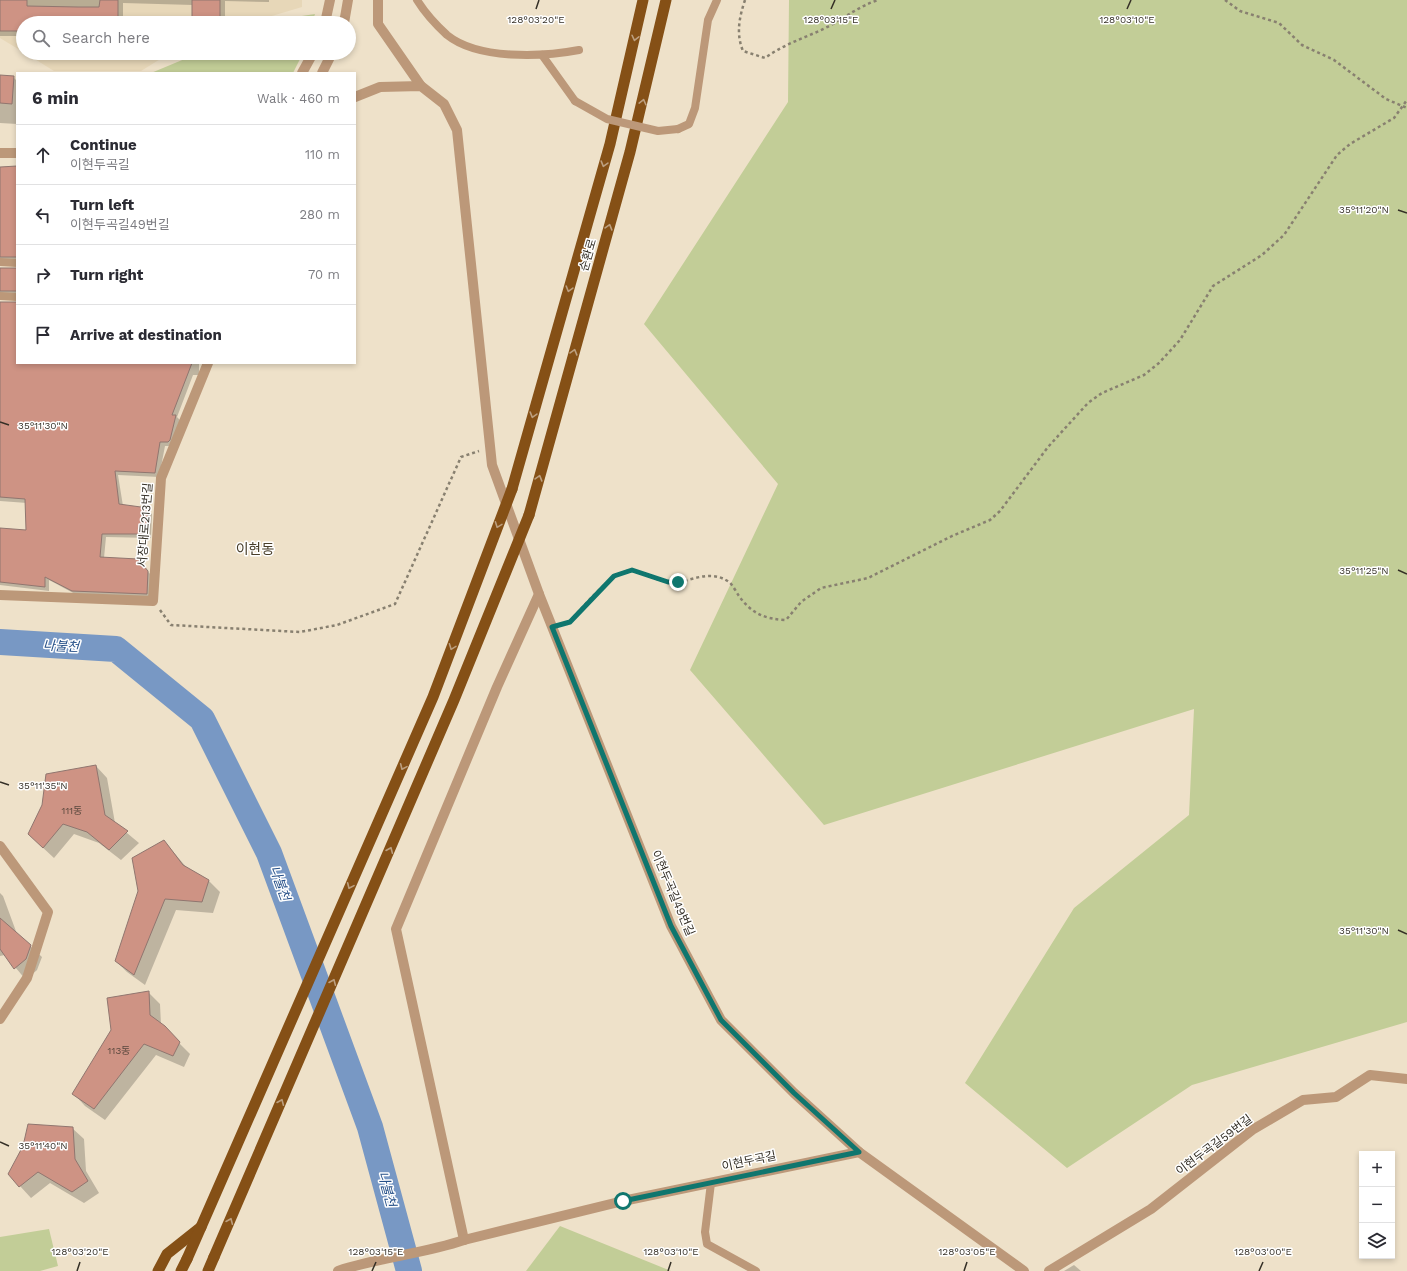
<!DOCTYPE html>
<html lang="en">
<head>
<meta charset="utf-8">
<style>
  :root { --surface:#fff; --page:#f2f2f3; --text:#2b2b33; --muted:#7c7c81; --line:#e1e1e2 }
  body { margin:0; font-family:"Work Sans","Noto Sans KR",sans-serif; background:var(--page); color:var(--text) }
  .controls { position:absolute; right:12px; bottom:12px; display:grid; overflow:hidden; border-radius:0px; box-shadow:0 2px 6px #0003 }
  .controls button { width:36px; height:36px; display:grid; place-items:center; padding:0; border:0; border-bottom:1px solid var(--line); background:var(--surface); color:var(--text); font:20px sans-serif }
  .stop { position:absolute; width:12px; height:12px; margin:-9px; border:3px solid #0f766e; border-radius:50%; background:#fff }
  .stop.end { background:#0f766e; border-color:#fff; box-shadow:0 1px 4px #0008 }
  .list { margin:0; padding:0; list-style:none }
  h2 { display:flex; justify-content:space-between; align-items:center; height:52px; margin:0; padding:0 16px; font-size:17px }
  h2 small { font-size:13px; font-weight:400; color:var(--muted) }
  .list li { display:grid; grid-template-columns:26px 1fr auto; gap:12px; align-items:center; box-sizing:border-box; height:60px; padding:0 16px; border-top:1px solid var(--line) }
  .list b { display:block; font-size:15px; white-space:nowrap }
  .list p { margin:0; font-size:13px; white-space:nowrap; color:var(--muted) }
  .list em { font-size:13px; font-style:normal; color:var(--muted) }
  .icon { flex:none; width:22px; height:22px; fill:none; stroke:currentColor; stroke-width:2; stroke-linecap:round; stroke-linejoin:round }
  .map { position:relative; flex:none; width:1407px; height:1271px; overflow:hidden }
  .search { position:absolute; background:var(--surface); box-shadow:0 2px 6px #0003; left:16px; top:16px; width:340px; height:44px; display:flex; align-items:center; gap:10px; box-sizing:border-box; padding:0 14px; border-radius:22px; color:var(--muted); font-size:15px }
  .panel { position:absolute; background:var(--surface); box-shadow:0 2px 6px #0003; left:16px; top:72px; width:340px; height:292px; border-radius:0px }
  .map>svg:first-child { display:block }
  .built { fill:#e7d7b8 }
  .green { fill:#c2cd97 }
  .shadow { fill:#0003 }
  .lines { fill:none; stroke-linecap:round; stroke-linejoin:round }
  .river { stroke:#7898c4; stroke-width:26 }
  .building { fill:#ce9384; stroke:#90766f }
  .path { stroke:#888070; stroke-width:2.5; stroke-dasharray:3 3; stroke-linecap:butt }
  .service { stroke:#bc9879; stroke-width:8 }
  .minor { stroke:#bc9879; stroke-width:10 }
  .tertiary { stroke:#bc9879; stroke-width:10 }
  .trunk { stroke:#855016; stroke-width:11 }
  .service-bridge { stroke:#bc9879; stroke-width:8 }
  .trunk-bridge { stroke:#855016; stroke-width:11 }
  .oneway { stroke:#bc9f7f }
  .route { stroke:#0f766e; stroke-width:5 }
  .ticks { fill:none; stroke:#342f26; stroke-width:1.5 }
  .labels { text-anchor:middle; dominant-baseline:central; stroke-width:3; stroke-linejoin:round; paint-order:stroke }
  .number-label { font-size:10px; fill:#5a483e }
  .street-label { font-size:12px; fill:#342f26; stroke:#fff }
  .water-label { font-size:13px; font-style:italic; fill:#275189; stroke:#fff }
  .quarter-label { font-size:14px; fill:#483e2a; stroke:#fff }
  .ticks-label { font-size:10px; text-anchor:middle; fill:#342f26; stroke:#fff; stroke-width:3; stroke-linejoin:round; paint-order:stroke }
</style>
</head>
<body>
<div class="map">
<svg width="1407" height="1271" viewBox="0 0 1407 1271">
  <rect width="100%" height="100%" fill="#eee1c9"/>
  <g class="built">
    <polygon points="0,0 302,0 302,7 255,21 254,23 23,23 23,52 0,38"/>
    <polygon points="25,53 170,53 141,71 54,71"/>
  </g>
  <g class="green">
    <polygon points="789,0 1407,0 1407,1022 1192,1085 1067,1168 965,1083 1074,908 1189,815 1194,709 824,825 690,670 778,484 644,324 788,102"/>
    <polygon points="315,14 312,23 262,23 262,22"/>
    <polygon points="199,53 303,53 293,73 151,73"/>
    <polygon points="560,1226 671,1271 526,1271"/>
    <polygon points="49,1229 58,1266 40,1271 0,1271 0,1237"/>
  </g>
  <g class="shadow">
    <polygon points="0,0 269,0 269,2 225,1 225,23 198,22 193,17 193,5 123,3 123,23 23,23 23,36 0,36"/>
    <polygon points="45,53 77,53 77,56 47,55"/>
    <polygon points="0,76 13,77 17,81 17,124 0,123"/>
    <polygon points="17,167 17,261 0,263 0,168"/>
    <polygon points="0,268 17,269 17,295 0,298"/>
    <polygon points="0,302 17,303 17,363 199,363 199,375 193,375 177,417 180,420 173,446 165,446 159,477 118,475 123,506 147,509 152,514 151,538 106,537 104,558 137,560 152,576 151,598 77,595 49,580 49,591 0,585 0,529 28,531 27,503 0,501 0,503"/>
    <polygon points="96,766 107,778 115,823 139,843 121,860 99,843 74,834 54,858 40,845 43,805"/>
    <polygon points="164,841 187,868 209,881 220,892 213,913 176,910 145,985 127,972 116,961 139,891"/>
    <polygon points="0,893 3,896 17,934 42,957 37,970 26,980 5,955 0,956"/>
    <polygon points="148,992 160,1004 161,1025 190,1054 184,1067 156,1055 105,1120 85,1106 74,1094"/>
    <polygon points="72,1128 84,1139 86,1171 99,1193 84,1203 50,1183 31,1198 20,1186"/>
    <polygon points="1074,1265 1081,1271 1064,1271"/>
  </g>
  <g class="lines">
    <polyline class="river" points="0,642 116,649 202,719 269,853 370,1127 409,1271"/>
  </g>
  <g class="building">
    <polygon points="0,0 27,0 27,6 78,7 99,7 100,0 118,0 118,23 23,23 23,31 0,31"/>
    <polygon points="192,0 220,0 220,18 192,17"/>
    <polygon points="0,75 14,76 12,104 0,103"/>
    <polygon points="17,166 17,257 0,257 0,167"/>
    <rect x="0" y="268" width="17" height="23"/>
    <polygon points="0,302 17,302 17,363 192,363 172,415 176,415 170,440 168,442 160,442 155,473 115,471 119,504 148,508 147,534 102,534 100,557 138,559 148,571 147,594 72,591 45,577 45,587 0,582 0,528 26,530 25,499 0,497"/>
    <polygon points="96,765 105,815 128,831 109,850 87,832 63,824 43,848 28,834 42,805 46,774"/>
    <polygon points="164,840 183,865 209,880 202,902 165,899 134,975 115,961 138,891 132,858"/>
    <polygon points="0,918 31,945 26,959 14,969 0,949"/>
    <polygon points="149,991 150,1015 165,1026 180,1042 173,1056 144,1044 94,1109 72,1094 111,1030 107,998"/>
    <polygon points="28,1124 73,1127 75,1159 88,1181 72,1192 38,1172 19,1187 8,1174 23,1146"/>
  </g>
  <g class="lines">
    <g class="path">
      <path d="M745,0C739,18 736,34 743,51L765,58C787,42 809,37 831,25C847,16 860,6 878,0"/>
      <polyline points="1225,0 1240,11 1279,23 1302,45 1334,60 1386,99 1407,108"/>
      <polyline points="160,610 171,625 300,632 337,625 395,604 461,457 479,451"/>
      <path d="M563,624L569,622C582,609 616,565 634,571C648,575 664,584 679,582C695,579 712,570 729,582C733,585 736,592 739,596C752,614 765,619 786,620L801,602L821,588L868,578L952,536L990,520L1000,511L1048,447L1088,403L1102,393L1144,375L1159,363L1180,340L1213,286L1262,255L1284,235L1337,155L1350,144L1394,118L1407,100"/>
    </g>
    <g class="service">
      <path d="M417,0C425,13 436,25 447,35C478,60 542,57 579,50"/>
      <polyline points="542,55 575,101"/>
      <polyline points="678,129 689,124 695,108 708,20 717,0"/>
      <polyline points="0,262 17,263"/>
      <polyline points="0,296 17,297"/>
      <polyline points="711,1183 705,1232 707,1244 756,1271"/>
    </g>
    <g class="minor">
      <polyline points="378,0 378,24 421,86"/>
      <polyline points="355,97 380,87 421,86 444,104 457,130 492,465 539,594 671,926 721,1020 794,1093 859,1152 1024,1271"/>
      <polyline points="0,595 153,601 161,478 208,363"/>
      <polyline points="0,846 48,912 27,978 0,1019"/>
      <polyline points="464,1240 396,929 497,687 539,594"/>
      <path d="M338,1271C379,1257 423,1254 464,1240L623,1201L859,1152"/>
      <polyline points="1049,1271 1151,1209 1252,1130 1303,1100 1336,1097 1370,1075 1407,1079"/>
    </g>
    <g class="tertiary">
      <polyline points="325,23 330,0"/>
      <polyline points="344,23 348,0"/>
      <polyline points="302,73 313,53"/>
      <polyline points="322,73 332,53"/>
      <polyline points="0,153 17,153"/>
    </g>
    <g class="trunk">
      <polyline points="512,489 610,144 643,0"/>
      <polyline points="529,515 630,152 666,0"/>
      <polyline points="158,1271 167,1254 201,1227"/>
      <polyline points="181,1271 187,1259"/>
      <polyline points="208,1271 214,1257"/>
    </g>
    <polyline class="service-bridge" points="575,101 607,119 658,131 678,129"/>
    <g class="trunk-bridge">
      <polyline points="214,1257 454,700 529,515"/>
      <polyline points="187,1259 433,697 512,489"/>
    </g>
  </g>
  <defs><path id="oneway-chevron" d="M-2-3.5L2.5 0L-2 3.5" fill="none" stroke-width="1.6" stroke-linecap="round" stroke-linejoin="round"/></defs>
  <g class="oneway">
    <use href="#oneway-chevron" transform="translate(635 38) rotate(103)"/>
    <use href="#oneway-chevron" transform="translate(643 102) rotate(-76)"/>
    <use href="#oneway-chevron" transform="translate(604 164) rotate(106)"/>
    <use href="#oneway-chevron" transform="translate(609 227) rotate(-74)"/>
    <use href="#oneway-chevron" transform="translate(569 289) rotate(106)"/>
    <use href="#oneway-chevron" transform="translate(574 352) rotate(-74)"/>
    <use href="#oneway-chevron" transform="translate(533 415) rotate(106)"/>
    <use href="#oneway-chevron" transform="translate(539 478) rotate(-74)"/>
    <use href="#oneway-chevron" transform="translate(498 525) rotate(111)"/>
    <use href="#oneway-chevron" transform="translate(452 647) rotate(111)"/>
    <use href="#oneway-chevron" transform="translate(403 767) rotate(114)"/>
    <use href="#oneway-chevron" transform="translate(390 850) rotate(-67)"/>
    <use href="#oneway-chevron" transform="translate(350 886) rotate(114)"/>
    <use href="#oneway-chevron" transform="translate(333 982) rotate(-67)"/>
    <use href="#oneway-chevron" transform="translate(281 1102) rotate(-67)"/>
    <use href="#oneway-chevron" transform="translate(230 1221) rotate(-67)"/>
  </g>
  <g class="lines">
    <polyline class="route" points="623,1201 859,1152 794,1093 721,1020 671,926 552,627 570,622 614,576 632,570 668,582 678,582"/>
  </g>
  <path class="ticks" d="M536,9L539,0M831,9L835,0M1127,9L1131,0M1398,210L1407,213M0,422L9,425M1398,570L1407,574M0,782L9,785M1398,930L1407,934M0,1142L9,1146M77,1271L80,1262M372,1271L376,1262M668,1271L671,1262M964,1271L967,1262M1259,1271L1263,1262"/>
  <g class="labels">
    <g class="number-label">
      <text x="72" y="810">111동</text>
      <text x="119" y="1050">113동</text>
    </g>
    <g class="street-label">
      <text transform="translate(588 255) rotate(-74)">순환로</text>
      <text transform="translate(145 525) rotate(-86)">서장대로213번길</text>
      <text transform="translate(673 893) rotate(67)">이현두곡길49번길</text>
      <text transform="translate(1214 1145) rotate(-37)">이현두곡길59번길</text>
      <text transform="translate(749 1161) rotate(-12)">이현두곡길</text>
    </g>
    <g class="water-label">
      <text transform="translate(61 646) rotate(3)">나불천</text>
      <text transform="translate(280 883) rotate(70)">나불천</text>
      <text transform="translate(387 1189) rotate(75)">나불천</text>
    </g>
    <g class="quarter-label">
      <text x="255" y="549">이현동</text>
    </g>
  </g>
  <g class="ticks-label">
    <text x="536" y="23">128°03'20"E</text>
    <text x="831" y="23">128°03'15"E</text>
    <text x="1127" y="23">128°03'10"E</text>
    <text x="1364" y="213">35°11'20"N</text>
    <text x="43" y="429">35°11'30"N</text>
    <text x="1364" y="574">35°11'25"N</text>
    <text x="43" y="789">35°11'35"N</text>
    <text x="1364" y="934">35°11'30"N</text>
    <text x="43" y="1149">35°11'40"N</text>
    <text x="80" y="1255">128°03'20"E</text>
    <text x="376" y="1255">128°03'15"E</text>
    <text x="671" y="1255">128°03'10"E</text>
    <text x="967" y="1255">128°03'05"E</text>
    <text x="1263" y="1255">128°03'00"E</text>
  </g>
</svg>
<div class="controls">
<button>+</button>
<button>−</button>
<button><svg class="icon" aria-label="layers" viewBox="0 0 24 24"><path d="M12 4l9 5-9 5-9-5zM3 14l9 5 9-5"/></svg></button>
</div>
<div class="stop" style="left:623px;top:1201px"></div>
<div class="stop end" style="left:678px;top:582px"></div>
<div class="search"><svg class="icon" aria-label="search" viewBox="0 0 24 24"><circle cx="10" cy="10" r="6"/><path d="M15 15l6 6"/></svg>Search here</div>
<section class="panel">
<h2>6 min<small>Walk · 460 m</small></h2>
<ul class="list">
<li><svg class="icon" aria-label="ahead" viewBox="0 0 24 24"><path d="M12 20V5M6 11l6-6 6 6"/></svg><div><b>Continue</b><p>이현두곡길</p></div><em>110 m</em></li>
<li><svg class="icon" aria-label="left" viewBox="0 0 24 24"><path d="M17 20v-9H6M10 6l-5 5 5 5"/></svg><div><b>Turn left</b><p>이현두곡길49번길</p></div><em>280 m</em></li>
<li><svg class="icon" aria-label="right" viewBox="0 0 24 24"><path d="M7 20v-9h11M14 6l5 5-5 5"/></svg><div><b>Turn right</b></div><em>70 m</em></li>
<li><svg class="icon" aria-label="arrive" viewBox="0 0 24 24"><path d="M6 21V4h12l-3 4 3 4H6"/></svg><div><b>Arrive at destination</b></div></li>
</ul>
</section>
</div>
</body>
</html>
